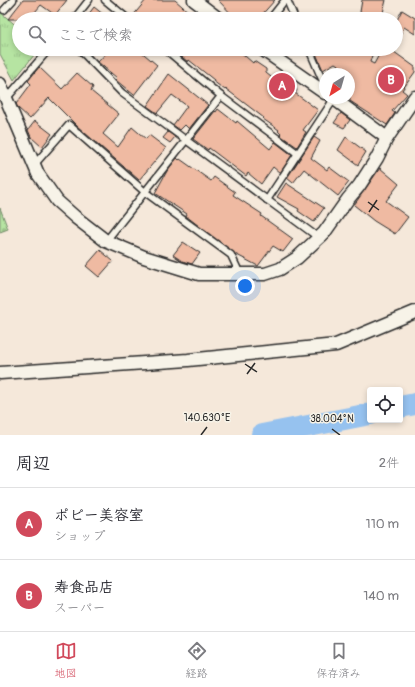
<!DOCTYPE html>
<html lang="ja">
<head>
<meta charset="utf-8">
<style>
  :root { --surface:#fff; --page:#f2f2f3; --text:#2b2b33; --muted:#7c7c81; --line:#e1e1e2; --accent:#d1495b }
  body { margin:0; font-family:Pangolin,"Klee One",sans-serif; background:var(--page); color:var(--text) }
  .controls { position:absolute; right:12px; bottom:12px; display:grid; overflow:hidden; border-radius:4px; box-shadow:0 2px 6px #0003 }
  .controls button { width:36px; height:36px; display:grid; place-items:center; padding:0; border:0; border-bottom:1px solid var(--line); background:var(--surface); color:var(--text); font:20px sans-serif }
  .compass { position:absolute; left:319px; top:68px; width:36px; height:36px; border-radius:50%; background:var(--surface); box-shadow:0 2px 6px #0003; rotate:217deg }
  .you { position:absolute; left:245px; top:286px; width:14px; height:14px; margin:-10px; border:3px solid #fff; border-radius:50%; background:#1a73e8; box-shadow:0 0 0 6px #1a73e833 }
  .badge { display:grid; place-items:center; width:26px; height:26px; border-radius:50%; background:var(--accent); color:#fff; font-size:13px; font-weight:700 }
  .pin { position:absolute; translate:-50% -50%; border:2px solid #fff; box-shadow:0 1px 4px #0006 }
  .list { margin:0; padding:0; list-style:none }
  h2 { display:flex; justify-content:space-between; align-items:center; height:52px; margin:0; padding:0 16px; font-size:17px }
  h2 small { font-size:13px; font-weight:400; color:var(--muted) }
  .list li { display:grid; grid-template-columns:26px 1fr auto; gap:12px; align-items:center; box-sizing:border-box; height:72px; padding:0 16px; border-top:1px solid var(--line) }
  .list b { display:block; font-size:15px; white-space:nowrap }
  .list p { margin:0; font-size:13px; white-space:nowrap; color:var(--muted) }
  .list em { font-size:13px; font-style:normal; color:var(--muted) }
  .icon { flex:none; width:22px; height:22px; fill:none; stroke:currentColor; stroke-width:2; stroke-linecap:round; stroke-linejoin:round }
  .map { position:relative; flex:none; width:415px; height:435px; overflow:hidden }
  .search { position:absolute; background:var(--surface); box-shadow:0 2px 6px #0003; left:12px; right:12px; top:12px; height:44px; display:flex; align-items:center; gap:10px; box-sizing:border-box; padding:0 14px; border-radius:22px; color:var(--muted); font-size:15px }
  .sheet { height:196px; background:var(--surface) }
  nav { display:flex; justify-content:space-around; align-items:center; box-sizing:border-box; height:56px; border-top:1px solid var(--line); background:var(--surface); font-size:11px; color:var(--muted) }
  nav a { display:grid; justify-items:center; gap:2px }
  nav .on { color:var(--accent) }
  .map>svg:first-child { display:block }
  .cemetery { fill:url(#cemetery-stones); stroke:#708866 }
  .park { fill:url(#park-tufts); stroke:#708866 }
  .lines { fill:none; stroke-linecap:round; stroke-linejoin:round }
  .river { stroke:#96c2ef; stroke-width:22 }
  .building { fill:#efbaa2; stroke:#2b2b2b }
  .service-casing { stroke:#2b2b2b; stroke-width:9 }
  .minor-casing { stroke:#2b2b2b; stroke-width:15 }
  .service { stroke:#f7f3e8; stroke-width:6 }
  .minor { stroke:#f7f3e8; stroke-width:12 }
  .ticks { fill:none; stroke:#2b2b2b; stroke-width:1.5 }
  .ticks-label { font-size:10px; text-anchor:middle; fill:#2b2b2b; stroke:#f7f3e8; stroke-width:3; stroke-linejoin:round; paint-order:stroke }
</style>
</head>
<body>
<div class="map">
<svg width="415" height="435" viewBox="0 0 415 435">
  <defs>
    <pattern id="cemetery-stones" width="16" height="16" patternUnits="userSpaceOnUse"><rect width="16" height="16" fill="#b6e4a2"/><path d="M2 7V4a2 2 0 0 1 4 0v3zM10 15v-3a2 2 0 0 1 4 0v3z" fill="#9dc48c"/></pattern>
    <pattern id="park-tufts" width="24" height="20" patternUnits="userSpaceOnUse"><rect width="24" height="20" fill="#b6e4a2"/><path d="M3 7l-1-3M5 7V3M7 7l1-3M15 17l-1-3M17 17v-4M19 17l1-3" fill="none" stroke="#9dc48c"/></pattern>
  </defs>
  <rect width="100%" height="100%" fill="#f5e8da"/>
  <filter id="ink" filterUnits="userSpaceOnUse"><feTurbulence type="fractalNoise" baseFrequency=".025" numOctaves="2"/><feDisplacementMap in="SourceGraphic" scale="8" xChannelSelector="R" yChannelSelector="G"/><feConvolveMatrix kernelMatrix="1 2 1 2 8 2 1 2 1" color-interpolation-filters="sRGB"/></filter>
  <g filter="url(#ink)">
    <polygon class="cemetery" points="0,208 8,229 0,232"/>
    <polygon class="park" points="0,12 19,28 19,49 39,49 14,80 0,54"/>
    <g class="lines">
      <g class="river">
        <polyline points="400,407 415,404"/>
        <polyline points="262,435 370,414"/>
      </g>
    </g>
    <g class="building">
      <polygon points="23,0 67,0 55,15 41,5 29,19 8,19"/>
      <polygon points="146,0 175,0 190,13 185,19 132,19 132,17"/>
      <polygon points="218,0 275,0 258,19 236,19"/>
      <polygon points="362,0 386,0 382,17 360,12"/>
      <polygon points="94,7 109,19 85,19"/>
      <polygon points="402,10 415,18 415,34 404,27 396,45 396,22"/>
      <polygon points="110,49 138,49 157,65 134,95 117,81 115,80 117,78 98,62"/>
      <polygon points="172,49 237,49 253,63 254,61 266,69 266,73 285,88 288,84 297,90 295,93 318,110 303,130 306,132 297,147 280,135 281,134 278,131 279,130 263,119 264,118 226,89 225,90 213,81 214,80 189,60 188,62"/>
      <polygon points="314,49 374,49 370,62 374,64 382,49 390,49 415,67 415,72 402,90 407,94 392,111 395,113 387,125 350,101 349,72 335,63 323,70"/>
      <polygon points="39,67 62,89 77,73 93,87 91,91 119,114 103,134 118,147 132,127 146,139 149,135 166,148 139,180 77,126 49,98 30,119 18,108 16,104 31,84 28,81"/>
      <polygon points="169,74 208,105 189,129 185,125 180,130 173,125 187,106 172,95 157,113 147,106"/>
      <polygon points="218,109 236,123 237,121 270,149 275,142 292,155 280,173 273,167 261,184 248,173 246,176 209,148 208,150 193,139 215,111 216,112"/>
      <polygon points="341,113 350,120 344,128 334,123"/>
      <polygon points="35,121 52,134 42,147 31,137 28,130"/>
      <polygon points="168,132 175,137 170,143 163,138"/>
      <polygon points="314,137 320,141 311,158 327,170 329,167 349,182 338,196 304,169 293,183 287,178"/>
      <polygon points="346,137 366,152 358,165 338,150"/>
      <polygon points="177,158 179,160 180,159 211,181 214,177 235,192 233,195 262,214 261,216 293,239 283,252 273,246 258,266 235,254 186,216 187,214 155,193 167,171"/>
      <polygon points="380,168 399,184 386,201 408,217 395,234 374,221 354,205"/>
      <polygon points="286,183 324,208 314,222 298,211 299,209 277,197"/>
      <polygon points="183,242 200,253 192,264 182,261 173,255"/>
      <polygon points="100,250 113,261 99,277 86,266"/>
    </g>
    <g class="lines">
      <defs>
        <g id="service">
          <polyline points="105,0 128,19"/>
          <polyline points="287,0 295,19"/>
          <polyline points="4,10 13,0"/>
          <polyline points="74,19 89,0"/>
          <polyline points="194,19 203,8"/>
          <polyline points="270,19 285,0"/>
          <polyline points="79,49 122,93 319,238"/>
          <polyline points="165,49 221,96 297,153"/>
          <polyline points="309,49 325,86"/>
          <polyline points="6,99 49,49"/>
          <polyline points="34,165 69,125 145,192 231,255 240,274"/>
          <polyline points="267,200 334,99"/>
          <polyline points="106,241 221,96"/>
        </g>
        <g id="minor">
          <polyline points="194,0 219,19"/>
          <polyline points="262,49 325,93"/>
          <polyline points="0,84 38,174 57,201 75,217 106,241 144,257 199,274 265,274 280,269 297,258 324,233 348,199 359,186 377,158 387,138 415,97"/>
          <polyline points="333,98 387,138"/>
          <polyline points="0,373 188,360 336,345 415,312"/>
        </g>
      </defs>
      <use href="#service" class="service-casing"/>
      <use href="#minor" class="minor-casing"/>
      <use href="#service" class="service"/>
      <use href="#minor" class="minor"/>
    </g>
  </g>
  <path class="ticks" d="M368,202L379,210M369,212L377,200M245,364L257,372M247,374L255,363M332,429L340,435M201,435L207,427"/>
  <g class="ticks-label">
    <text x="207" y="421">140.630°E</text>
    <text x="332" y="422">38.004°N</text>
  </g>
</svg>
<div class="controls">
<button><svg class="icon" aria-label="locate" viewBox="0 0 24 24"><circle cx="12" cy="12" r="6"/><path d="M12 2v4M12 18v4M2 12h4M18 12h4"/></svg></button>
</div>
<svg class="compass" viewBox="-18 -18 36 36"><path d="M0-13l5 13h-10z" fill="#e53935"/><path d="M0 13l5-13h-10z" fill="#7c7c81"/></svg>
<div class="you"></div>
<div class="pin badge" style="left:282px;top:86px">A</div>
<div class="pin badge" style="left:391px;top:80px">B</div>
<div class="search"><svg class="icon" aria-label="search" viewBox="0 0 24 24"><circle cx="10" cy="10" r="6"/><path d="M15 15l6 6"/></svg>ここで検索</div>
</div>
<section class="sheet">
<h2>周辺<small>2件</small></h2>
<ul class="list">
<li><span class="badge">A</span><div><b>ポピー美容室</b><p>ショップ</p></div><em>110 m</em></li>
<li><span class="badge">B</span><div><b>寿食品店</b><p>スーパー</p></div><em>140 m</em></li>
</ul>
</section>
<nav>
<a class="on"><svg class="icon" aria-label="map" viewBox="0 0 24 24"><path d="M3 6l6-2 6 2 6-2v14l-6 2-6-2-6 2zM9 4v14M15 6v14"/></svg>地図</a>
<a><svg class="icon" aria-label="directions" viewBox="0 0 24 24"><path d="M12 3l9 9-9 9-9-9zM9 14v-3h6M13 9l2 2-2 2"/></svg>経路</a>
<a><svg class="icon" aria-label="saved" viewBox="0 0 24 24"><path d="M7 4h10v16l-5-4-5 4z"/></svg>保存済み</a>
</nav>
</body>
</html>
